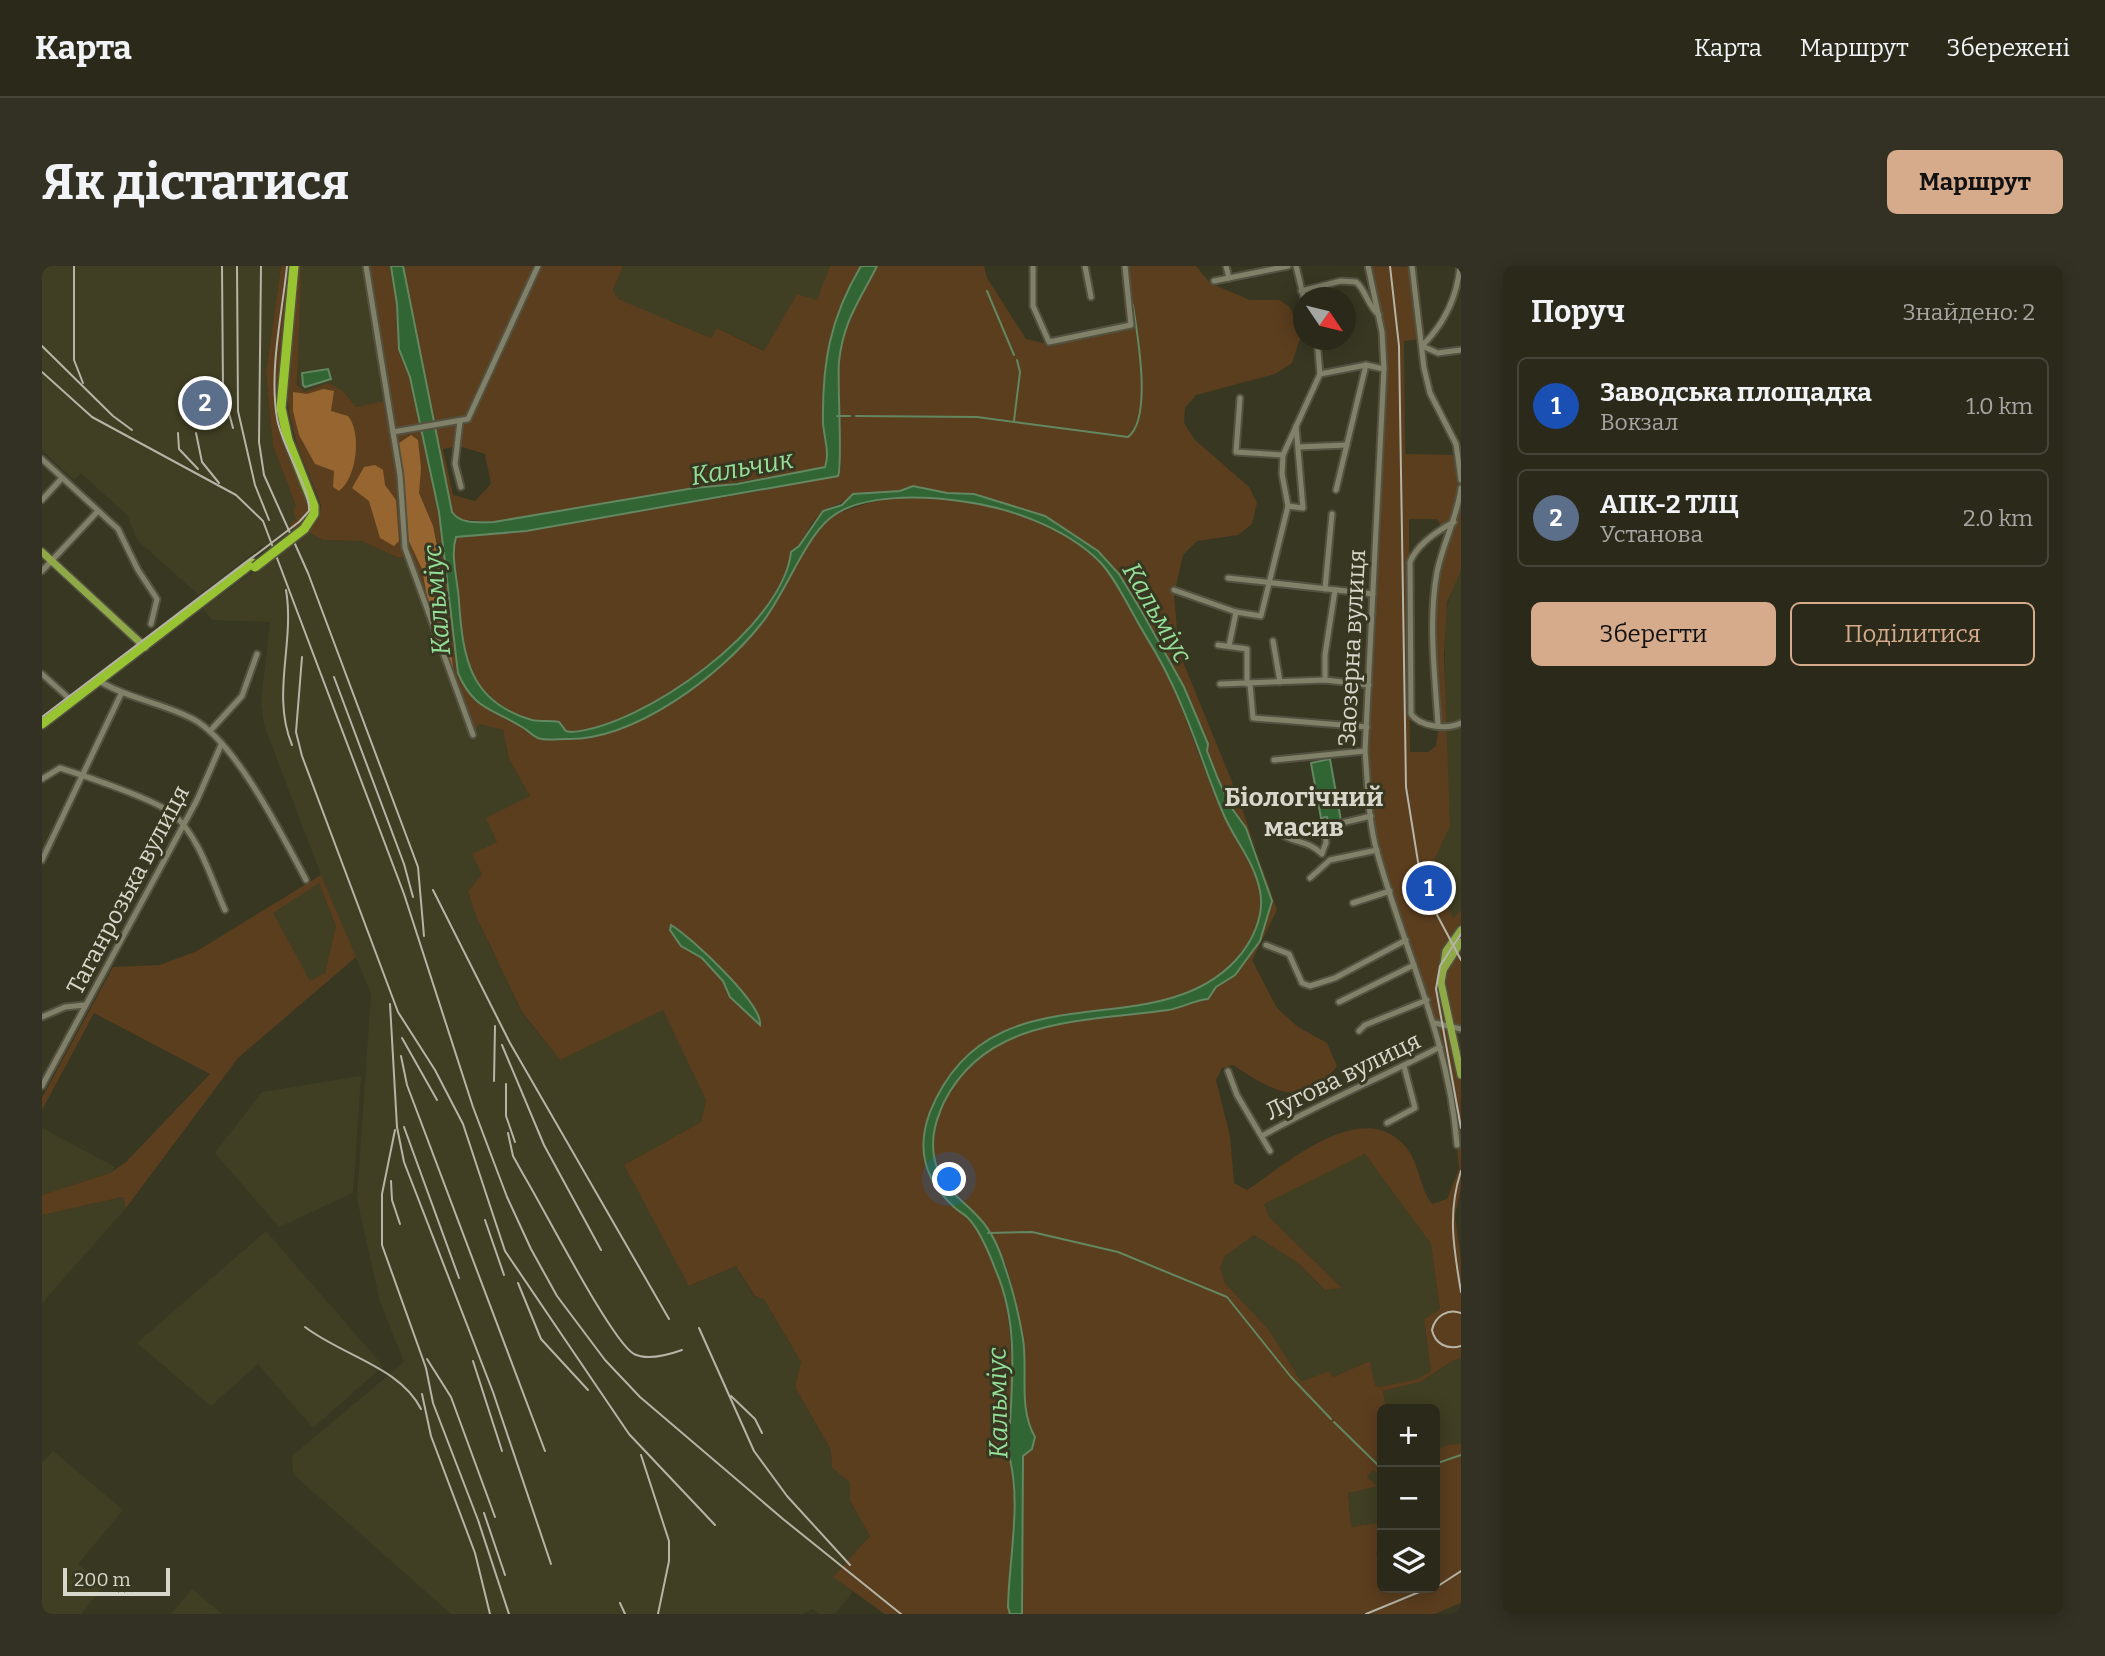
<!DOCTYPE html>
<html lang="uk">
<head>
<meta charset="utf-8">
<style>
  :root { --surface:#2a291a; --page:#323123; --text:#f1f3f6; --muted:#a5a6a2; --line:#464539; --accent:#d6ab8b }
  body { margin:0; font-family:Bitter,serif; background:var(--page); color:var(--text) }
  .controls { position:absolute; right:21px; bottom:21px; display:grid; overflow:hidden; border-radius:10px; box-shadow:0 4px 18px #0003 }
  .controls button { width:63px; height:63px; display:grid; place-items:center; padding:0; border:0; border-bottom:2px solid var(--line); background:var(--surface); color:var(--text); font:35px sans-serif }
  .compass { position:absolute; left:1251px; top:21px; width:63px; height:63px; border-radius:50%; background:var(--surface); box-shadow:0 4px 18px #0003; rotate:125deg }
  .scale { position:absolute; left:21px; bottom:18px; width:107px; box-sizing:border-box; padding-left:7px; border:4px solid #d8d7cb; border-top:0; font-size:19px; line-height:24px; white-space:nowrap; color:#d8d7cb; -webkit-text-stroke:5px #383722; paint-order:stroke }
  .you { position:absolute; left:908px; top:914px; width:24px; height:24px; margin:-18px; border:5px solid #fff; border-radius:50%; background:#1a73e8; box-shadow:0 0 0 10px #1a73e833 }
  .badge { display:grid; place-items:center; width:46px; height:46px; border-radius:50%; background:var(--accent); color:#fff; font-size:23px; font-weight:700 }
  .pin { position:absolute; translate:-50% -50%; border:4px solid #fff; box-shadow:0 2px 7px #0006 }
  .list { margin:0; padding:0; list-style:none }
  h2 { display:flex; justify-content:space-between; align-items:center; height:91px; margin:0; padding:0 28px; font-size:30px }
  h2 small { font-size:23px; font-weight:400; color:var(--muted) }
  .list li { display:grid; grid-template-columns:46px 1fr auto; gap:21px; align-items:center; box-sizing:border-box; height:98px; margin:0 14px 14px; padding:0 14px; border:2px solid var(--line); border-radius:10px }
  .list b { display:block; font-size:26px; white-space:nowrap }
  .list p { margin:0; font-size:23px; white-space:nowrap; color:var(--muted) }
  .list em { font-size:23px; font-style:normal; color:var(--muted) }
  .actions { display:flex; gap:14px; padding:21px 28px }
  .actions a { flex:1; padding:16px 0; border:2px solid var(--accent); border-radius:10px; text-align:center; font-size:24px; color:var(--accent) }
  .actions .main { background:var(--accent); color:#111 }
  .icon { flex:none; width:38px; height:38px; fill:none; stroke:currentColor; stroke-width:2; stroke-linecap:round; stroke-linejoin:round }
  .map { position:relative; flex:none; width:1419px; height:1348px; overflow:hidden; border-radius:10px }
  header { display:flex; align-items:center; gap:42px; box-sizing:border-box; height:98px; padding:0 35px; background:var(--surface); border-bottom:2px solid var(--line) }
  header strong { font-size:33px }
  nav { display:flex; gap:38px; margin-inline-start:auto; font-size:24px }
  .intro { display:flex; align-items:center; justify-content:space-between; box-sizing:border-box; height:168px; padding:0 42px }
  h1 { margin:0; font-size:49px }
  .button { padding:18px 32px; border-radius:10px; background:var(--accent); color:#111; font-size:24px; font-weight:700 }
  main { display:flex; gap:42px; padding:0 42px }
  aside { flex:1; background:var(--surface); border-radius:10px; box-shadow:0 4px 18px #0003 }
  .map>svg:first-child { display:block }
  .built { fill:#403f23 }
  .green { fill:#5b3e1e; fill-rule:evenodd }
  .forest { fill:#97652f }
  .water { fill:#316534; stroke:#638761; stroke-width:2 }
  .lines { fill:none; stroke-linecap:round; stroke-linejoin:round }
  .stream { stroke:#638761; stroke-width:2 }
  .minor-casing { stroke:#535240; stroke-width:9 }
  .major-casing { stroke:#535240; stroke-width:10 }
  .highway-casing { stroke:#535240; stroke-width:12 }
  .minor { stroke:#818069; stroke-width:5 }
  .major { stroke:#8fa948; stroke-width:7 }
  .highway { stroke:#98c432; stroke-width:9 }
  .tram { stroke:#b5b4a6; stroke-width:2 }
  .rail { stroke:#b5b4a6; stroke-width:2 }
  .highway-bridge-casing { stroke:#535240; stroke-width:12; stroke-linecap:butt }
  .highway-bridge { stroke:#98c432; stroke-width:9 }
  .labels { text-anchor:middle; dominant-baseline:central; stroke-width:6; stroke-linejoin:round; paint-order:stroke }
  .street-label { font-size:24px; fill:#d8d7cb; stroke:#383722 }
  .water-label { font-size:26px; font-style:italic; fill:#94df97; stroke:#383722 }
  .neighbourhood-label { font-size:26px; font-weight:bold; fill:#d8d7cb; stroke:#383722 }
</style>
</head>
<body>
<header>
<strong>Карта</strong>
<nav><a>Карта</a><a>Маршрут</a><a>Збережені</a></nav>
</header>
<div class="intro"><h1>Як дістатися</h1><a class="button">Маршрут</a></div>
<main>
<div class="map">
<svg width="1419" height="1348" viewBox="0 0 1419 1348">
  <rect width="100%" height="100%" fill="#383722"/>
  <g class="built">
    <polygon points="0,0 239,0 224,107 231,180 254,240 254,254 248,259 256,273 266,266 281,274 319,275 357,292 363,290 429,473 437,458 461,464 467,493 488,530 455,576 440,608 426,625 434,650 480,747 518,794 621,743 664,834 659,856 582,899 648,1020 694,1000 712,1030 722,1033 759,1096 753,1121 789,1184 790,1202 808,1216 808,1235 828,1270 792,1310 811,1326 793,1348 777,1348 770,1343 760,1348 409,1348 251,1208 250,1190 362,1096 338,1036 315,933 329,728 279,609 222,459 219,437 228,356 170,354 161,342 226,295 220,280 157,329 96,275 85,249 39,207 32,214 0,184"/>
    <polygon points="259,0 321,0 343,136 314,141 301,125 262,126 257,123 254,88"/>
    <polygon points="581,0 788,0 775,35 755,28 723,85 675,62 670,72 575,33 571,24"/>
    <polygon points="1419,304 1419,644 1411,654 1390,600 1408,560 1403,464 1403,351 1410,320"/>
    <polygon points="277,617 294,660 283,707 268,716 230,646"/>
    <polygon points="319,810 311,927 237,961 173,887 220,826"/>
    <polygon points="0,862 73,901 68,907 0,929"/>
    <polygon points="1323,888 1389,978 1398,1043 1382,1053 1389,1105 1376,1113 1337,1121 1333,1119 1328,1095 1291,1111 1287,1105 1258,1117 1227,1064 1183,1017 1178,1002 1183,990 1212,969 1256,997 1282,1024 1299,1021 1227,951 1221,938"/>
    <polygon points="82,931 84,942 0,1037 0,949"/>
    <polygon points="224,965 341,1100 271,1162 216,1098 169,1140 95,1077"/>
    <polygon points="1419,1092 1419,1178 1405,1179 1393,1185 1393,1143 1344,1143 1341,1125 1378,1116 1412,1094"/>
    <polygon points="11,1185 81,1244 36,1298 62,1320 39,1348 0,1348 0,1197"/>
    <polygon points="1331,1204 1340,1211 1340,1256 1309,1261 1306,1226 1335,1220 1325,1211"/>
    <polygon points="150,1323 180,1348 129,1348"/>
  </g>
  <g class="green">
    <polygon points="239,0 248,0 237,141 270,240 267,252 251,264 248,258 254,254 251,245 254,240 231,180 224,107"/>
    <path d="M256,0H259L255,119L262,126L286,117L301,125L314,141L343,135L321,0H349L355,38L357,83L368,111L397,246L416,407C432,420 478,463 492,469C498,472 509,471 516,472C592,481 691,400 731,341C748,317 765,270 788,252C795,247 803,245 811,242C887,214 997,238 1056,295C1082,320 1120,393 1134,428C1150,468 1164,511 1182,550C1196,581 1224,610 1218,647C1203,738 1079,743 1008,756C994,759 973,760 961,767C946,776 917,802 906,816C894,830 887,874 881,893C888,910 896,925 909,938C915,945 924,949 929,956C973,1017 971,1086 968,1157L958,1169L959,1179L968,1190L972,1233L968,1348H843L791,1311L828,1270L808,1235V1216L790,1202L789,1184L753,1121L759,1096L722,1033L713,1030L694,1000L647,1020L582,899L659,856L664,834L621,744L518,794L480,746L434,650L426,625L440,608L430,588L455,576L444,552L488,530L467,493L461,464L437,458L429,474L363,290L357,292L319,275L281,274L266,266L277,252L279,239L255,179L247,147L245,120Z"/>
    <path d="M361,0H581L571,24L576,33L669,72L675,62L722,85L755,28L775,34L788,0H819C789,51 778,100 781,160C782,173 785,185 785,198L780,202L470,254L453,256L415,253L410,246C395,163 377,82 361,0ZM417,180L443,188L449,218L433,235L411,229L401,183Z"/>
    <path d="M835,0H942L945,12L984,73L1007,78L1091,60L1085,0H1154L1168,17L1208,34H1237L1248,41L1259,69L1250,97L1233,108L1154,129L1143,142L1142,157L1153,174L1207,221L1215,237L1210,258L1196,269L1155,275L1141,289L1132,329L1137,386L1195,528L1235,644L1210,694L1235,742L1256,761L1285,777L1295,800C1262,846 1229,824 1191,799L1180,802L1174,814L1188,870L1192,917L1205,924C1242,900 1315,834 1359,876C1378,893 1376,920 1390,938L1405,933L1417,903L1411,832L1335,584L1323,485L1342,82L1326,0L1369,1L1379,73L1362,75L1363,188L1419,189V304L1405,336L1402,390L1408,560L1390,600L1411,653L1419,644V661L1403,684L1399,717L1419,815V922L1413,949L1419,994V1092L1412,1094L1378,1116L1341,1125L1344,1143H1340V1211L1331,1204L1325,1211L1336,1220L1306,1227L1309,1261L1340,1256V1283L1334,1287L1340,1300V1322H1393V1185L1405,1179L1419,1178V1337L1392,1348H980L981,1190L990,1183L993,1171L985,1157C978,1099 983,1026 952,974C937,950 904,927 895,904C886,882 891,859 901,838C943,754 1039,754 1120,744C1136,742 1150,735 1166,733L1174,721L1193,709L1230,635C1222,611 1216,583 1204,562C1193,542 1161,502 1166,478L1142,421L1100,346L1077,308L1056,285L1003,250L932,228L905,227L871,220L858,225L811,228C800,240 793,237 782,245C768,254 763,275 749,286C741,358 605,458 536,466C522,467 507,460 495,456C436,435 420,405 418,344C417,322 408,292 414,271L484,265L718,225L799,203C794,145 789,81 818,27C823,18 830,10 835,0ZM1367,253H1395L1407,275C1385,334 1394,397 1397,459L1394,480L1386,486H1368ZM1323,888L1389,978L1398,1043L1382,1053L1389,1105L1376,1113L1337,1121L1333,1119L1328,1095L1291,1111L1287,1105L1259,1116L1227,1064L1183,1017L1178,1002L1183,990L1212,969L1256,997L1283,1024L1300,1022L1227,951L1222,938Z"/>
    <path d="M279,609L314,691L196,792L84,942L81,931L0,949V929L68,907L84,896L168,808L52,747L0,844V832L71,701L118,699L155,685ZM277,617L294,660L283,707L268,715L231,647Z"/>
    <polygon points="1419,679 1419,762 1410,759 1402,707"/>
  </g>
  <g class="forest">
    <path d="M281,123L292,125L289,145L306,150C320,167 315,212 297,225L291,221L292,205L273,198L257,169L251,145V126L265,128Z"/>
    <polygon points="369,169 376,174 379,202 377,227 391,260 396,285 412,409 388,347 380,303 363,267 357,177"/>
    <polygon points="333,199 341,204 343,219 354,234 357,275 352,280 338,272 327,235 310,222 322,201"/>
  </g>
  <g class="water">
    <path d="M349,0H361L410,246C419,259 437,256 452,256L652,222L695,218L783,201C788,188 782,171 781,157C780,97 788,52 819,0H835C818,34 801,55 797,96C795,116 801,201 796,210L484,265L414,271C408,290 416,315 417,336C421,393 428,436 490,454C499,456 508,454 517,456L524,465L529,466C601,461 741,361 749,286L757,280L781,245L800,239L811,228L858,225L871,220L905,227L932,228L1003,250L1056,285L1077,308L1100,346L1142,421L1166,478L1165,485L1176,513L1189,541L1204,562L1230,635L1218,675L1193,709L1174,721L1166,733C1152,734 1140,742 1126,744C1044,756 945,750 902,836C892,858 887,878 895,902C902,924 925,937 939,954C950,966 958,985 963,1001C971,1024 977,1049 981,1073C986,1106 976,1142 993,1171L990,1183L981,1190L980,1348H968L966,1341C967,1293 979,1240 968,1193C966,1184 959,1179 958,1168L968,1157C971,1105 975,1053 954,1005C948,989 939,966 927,953C923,948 917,946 912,941C883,915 874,883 888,846C948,697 1110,783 1193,695C1210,677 1223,650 1218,625C1212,594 1192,574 1181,547C1162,503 1149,455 1127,412C1118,392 1105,373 1094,353C1083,334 1073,312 1058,296C1023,261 966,241 918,235C881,230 817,227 787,253C762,274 742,330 719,358C678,410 593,474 525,473C515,473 505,475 496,472C487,468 489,466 480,461C451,443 431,443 416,407L397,246L368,111L357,83L355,38Z"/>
    <polygon points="286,103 289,113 263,121 261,119 260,107"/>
    <polygon points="1288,493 1299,555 1286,557 1285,551 1279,552 1269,497"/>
    <path d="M629,659C648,670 721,738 718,759L688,731L681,715L660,692L639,680L628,664Z"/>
  </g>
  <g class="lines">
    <g class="stream">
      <polyline points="945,25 972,89"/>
      <polyline points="795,150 808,150"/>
      <path d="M814,150L935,151L1086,171C1111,152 1095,67 1091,39"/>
      <polyline points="972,155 978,106 975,94"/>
      <polyline points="946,967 990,966 1076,986 1185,1031 1249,1111 1289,1153"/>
      <polyline points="1292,1156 1340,1203"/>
      <polyline points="1393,1198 1419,1189"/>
    </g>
    <defs>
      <g id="minor">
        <polyline points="324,0 358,209 363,282 431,469"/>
        <polyline points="991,0 991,40 1007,76 1089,59 1083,0"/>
        <polyline points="1043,0 1049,31"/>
        <polyline points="1184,0 1187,12"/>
        <polyline points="1254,0 1262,33"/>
        <path d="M1326,0L1340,66L1342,103L1323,485C1326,519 1326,554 1335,586C1363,687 1407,773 1415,879"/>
        <polyline points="1370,0 1382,102 1388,127 1414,178 1419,214"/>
        <path d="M1418,0C1415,32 1403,57 1380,80L1396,87L1419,84"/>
        <polyline points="1172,15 1246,0"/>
        <path d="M1259,25L1299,15L1314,16C1324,24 1325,39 1337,49"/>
        <polyline points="1278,108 1324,99 1342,103"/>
        <polyline points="1198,132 1194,186 1241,189"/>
        <polyline points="418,155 413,198 419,221"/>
        <polyline points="351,166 426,153 496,0"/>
        <polyline points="1257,181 1305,179"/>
        <polyline points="0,193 76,263 96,304 115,333 109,358"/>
        <polyline points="1294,224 1324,99"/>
        <polyline points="0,234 20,212"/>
        <polyline points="1246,240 1261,242 1254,160"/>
        <path d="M1412,256C1395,265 1375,279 1368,296L1369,448C1378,461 1406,464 1419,457"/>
        <polyline points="0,305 56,245"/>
        <polyline points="1186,312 1331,328"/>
        <polyline points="1283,323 1290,248"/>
        <polyline points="1132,324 1194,346 1219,350 1246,240 1240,208 1241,189 1278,108 1275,74"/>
        <polyline points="1231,375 1238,416"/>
        <polyline points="1176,379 1205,383 1205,418"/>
        <polyline points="1187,380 1194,346"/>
        <polyline points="0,408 30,435"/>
        <polyline points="1283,414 1283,389 1293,324"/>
        <path d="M57,415C87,433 121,437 151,453C194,476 241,571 264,614"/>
        <polyline points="1178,418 1283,414 1327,419"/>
        <polyline points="1208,418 1211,452 1325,461"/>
        <path d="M1396,459C1393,409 1386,356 1395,306C1401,277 1415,252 1419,222"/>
        <polyline points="168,465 200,430 215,388"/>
        <polyline points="1232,494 1323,485"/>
        <path d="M0,513L18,502C43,510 115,534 132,549C158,572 169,613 183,644"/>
        <path d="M1242,570C1256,577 1268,576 1280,588"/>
        <polyline points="1280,587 1284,577 1283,561 1329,550"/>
        <polyline points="0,594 79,428"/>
        <polyline points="1268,612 1288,594 1335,584"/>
        <polyline points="1311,637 1348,625"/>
        <polyline points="1224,679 1247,688 1260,717 1268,720 1293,712 1364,674"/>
        <polyline points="1297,736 1372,699"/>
        <polyline points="0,751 23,741 43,739"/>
        <polyline points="1393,757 1419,763"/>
        <polyline points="1317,765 1323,759 1385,734"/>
        <polyline points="1186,805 1195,829 1228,885"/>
        <polyline points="0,820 155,534 179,479"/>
        <polyline points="1345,857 1373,842 1362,800"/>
        <path d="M1220,870C1278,837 1339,812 1398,781"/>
      </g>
      <g id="major">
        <polyline points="0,286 103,381"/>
        <polyline points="1419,664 1404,685 1399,717 1419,809"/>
        <polyline points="1401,704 1419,676"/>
      </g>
      <g id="highway">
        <polyline points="252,0 239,142 246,174 272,240 272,248 262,263"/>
        <polyline points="0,458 210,297"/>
      </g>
    </defs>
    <use href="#minor" class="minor-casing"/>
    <use href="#major" class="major-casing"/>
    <use href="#highway" class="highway-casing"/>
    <use href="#minor" class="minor"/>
    <use href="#major" class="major"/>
    <use href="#highway" class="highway"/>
    <g class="tram">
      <path d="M0,451L257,256L267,245C269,223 239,179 235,152C227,104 240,49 245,0"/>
      <polyline points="1419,668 1398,700 1394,723 1419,862"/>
      <path d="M1419,905C1405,947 1412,984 1419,1026"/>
      <path d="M1419,1047C1406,1042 1393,1050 1390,1064C1393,1078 1405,1084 1419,1080"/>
    </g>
    <g class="rail">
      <polyline points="32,0 32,94 41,117"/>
      <polyline points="180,0 181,125 191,162"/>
      <polyline points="195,0 196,145 213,219 227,254"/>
      <polyline points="219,0 217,176 222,209 266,307 376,601 382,670"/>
      <polyline points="1348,0 1357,80 1364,521 1377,602 1393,645 1419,694"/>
      <polyline points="0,80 71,150 90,164"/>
      <polyline points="0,106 50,151 194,229 221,255 362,628 431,841 465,931 489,983 515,1030 563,1094 598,1131 741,1253 859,1348"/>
      <polyline points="136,167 137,183 156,203"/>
      <polyline points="154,167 160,196 177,217"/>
      <path d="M244,324C253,377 229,428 250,479"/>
      <polyline points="260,391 254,466 260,490 356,746 393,804 421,858 463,985 587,1168 673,1259"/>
      <polyline points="292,411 362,598 371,631"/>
      <polyline points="391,624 468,777 627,1053"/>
      <polyline points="348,738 355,861 362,896 451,1126 509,1298"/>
      <polyline points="360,772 395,834"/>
      <polyline points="460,779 502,879 559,984"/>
      <polyline points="359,790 365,819 503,1185"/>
      <polyline points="452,815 453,760"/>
      <polyline points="464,818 464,850 473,876"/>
      <polyline points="362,861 417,1012"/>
      <polyline points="353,864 340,928 340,979 384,1102 391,1137 436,1254 467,1348"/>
      <path d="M466,867L471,890L481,908C500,939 569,1075 592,1088C606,1095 626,1089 640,1084"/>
      <polyline points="349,915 350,934 358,958"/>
      <polyline points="443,954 462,1009"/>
      <polyline points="476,1017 499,1073 546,1124"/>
      <path d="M263,1061C301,1090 358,1101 379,1143"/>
      <polyline points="657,1062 712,1185 745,1230 808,1299"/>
      <polyline points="385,1093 409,1131 453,1251"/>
      <polyline points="431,1095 460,1185"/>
      <polyline points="380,1128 389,1170 433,1287 448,1348"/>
      <polyline points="689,1130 713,1153 720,1167"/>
      <polyline points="599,1189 627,1275 627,1295 616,1348"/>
      <polyline points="442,1247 463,1309"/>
      <polyline points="1393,1322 1419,1305"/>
      <polyline points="578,1337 583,1348"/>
      <polyline points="1324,1348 1387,1322"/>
    </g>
    <defs>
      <polyline id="highway-bridge" points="213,301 262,263"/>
    </defs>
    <use href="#highway-bridge" class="highway-bridge-casing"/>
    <use href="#highway-bridge" class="highway-bridge"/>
  </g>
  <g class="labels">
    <g class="street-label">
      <text transform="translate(1310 382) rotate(-87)">Заозерна вулиця</text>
      <text transform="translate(86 624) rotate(-62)">Таганрозька вулиця</text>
      <text transform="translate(1301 810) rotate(-26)">Лугова вулиця</text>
    </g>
    <g class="water-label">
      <text transform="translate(700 202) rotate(-10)">Кальчик</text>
      <text transform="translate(395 334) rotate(-95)">Кальміус</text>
      <text transform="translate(1115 347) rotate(60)">Кальміус</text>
      <text transform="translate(956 1137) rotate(-91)">Кальміус</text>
    </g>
    <g class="neighbourhood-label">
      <text x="1262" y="531">Біологічний<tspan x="1262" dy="30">масив</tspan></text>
    </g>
  </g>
</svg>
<div class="controls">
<button>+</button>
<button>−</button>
<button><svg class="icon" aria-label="layers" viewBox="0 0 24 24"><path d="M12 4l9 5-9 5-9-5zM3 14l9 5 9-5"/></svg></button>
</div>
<svg class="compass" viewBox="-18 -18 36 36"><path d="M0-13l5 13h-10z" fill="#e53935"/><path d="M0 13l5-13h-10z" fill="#a5a6a2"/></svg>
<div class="scale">200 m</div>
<div class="you"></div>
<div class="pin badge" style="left:1387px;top:622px;background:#1a4fb4">1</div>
<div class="pin badge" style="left:163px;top:137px;background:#5c6f8a">2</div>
</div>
<aside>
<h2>Поруч<small>Знайдено: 2</small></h2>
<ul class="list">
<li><span class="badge" style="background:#1a4fb4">1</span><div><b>Заводська площадка</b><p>Вокзал</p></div><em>1.0 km</em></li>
<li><span class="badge" style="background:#5c6f8a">2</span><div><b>АПК-2 ТЛЦ</b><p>Установа</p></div><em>2.0 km</em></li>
</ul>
<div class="actions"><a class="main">Зберегти</a><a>Поділитися</a></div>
</aside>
</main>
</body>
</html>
